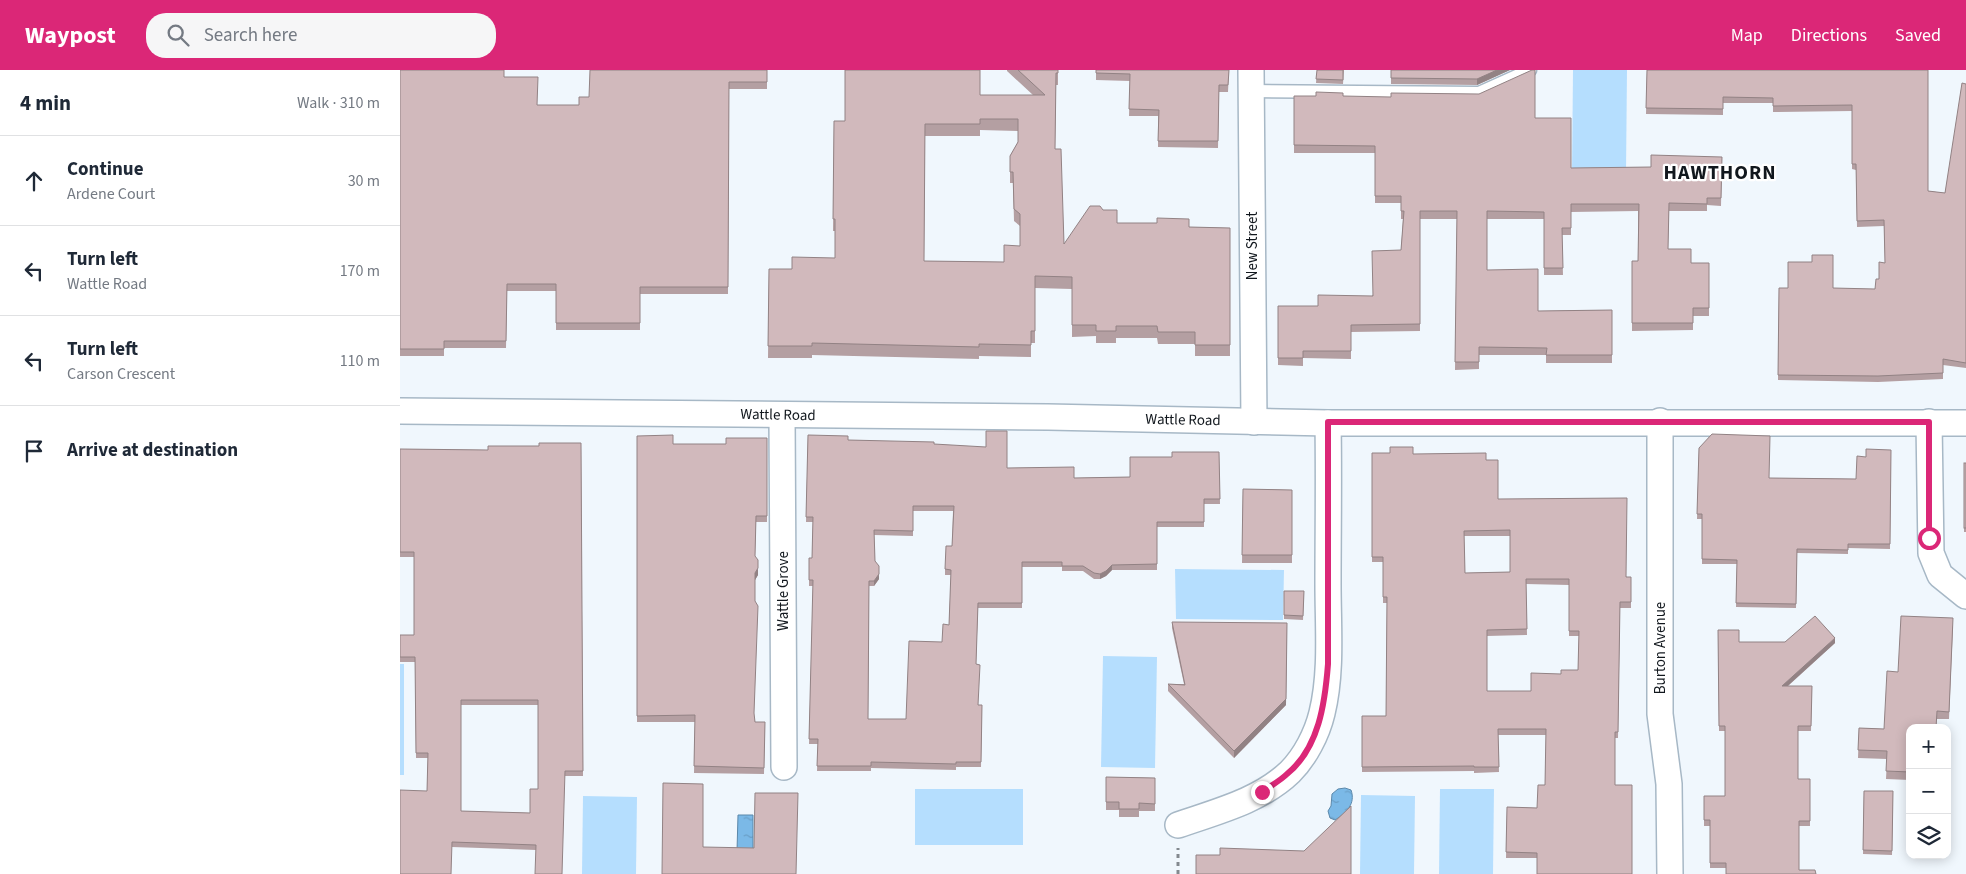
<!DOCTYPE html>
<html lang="en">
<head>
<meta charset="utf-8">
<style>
  :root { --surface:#fff; --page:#f6f6f7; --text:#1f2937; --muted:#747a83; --line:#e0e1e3; --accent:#db2777 }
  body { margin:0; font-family:"Source Sans 3",sans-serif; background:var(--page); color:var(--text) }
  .controls { position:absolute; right:15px; bottom:15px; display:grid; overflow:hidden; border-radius:10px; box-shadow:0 2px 12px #0003 }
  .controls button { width:45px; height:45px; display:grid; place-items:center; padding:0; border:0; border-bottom:1px solid var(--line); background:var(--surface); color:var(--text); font:25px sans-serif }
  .stop { position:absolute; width:15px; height:15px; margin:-11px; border:4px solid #db2777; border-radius:50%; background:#fff }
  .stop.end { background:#db2777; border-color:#fff; box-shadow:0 1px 5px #0008 }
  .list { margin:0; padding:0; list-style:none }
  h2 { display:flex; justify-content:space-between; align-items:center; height:65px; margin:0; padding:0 20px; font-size:21px }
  h2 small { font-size:16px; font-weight:400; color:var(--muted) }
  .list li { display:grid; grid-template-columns:32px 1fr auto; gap:15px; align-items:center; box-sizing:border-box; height:90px; padding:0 20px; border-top:1px solid var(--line) }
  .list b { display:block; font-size:19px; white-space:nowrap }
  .list p { margin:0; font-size:16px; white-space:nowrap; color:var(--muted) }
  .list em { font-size:16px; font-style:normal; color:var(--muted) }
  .icon { flex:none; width:28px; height:28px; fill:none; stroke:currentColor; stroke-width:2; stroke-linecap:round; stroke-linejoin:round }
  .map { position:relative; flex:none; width:1566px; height:804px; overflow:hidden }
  header { display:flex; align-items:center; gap:30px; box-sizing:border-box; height:70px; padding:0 25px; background:var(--accent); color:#fff }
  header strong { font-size:24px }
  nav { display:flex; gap:28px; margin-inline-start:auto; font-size:18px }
  .search { width:350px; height:45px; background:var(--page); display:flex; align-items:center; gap:12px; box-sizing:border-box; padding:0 18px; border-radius:20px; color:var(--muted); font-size:19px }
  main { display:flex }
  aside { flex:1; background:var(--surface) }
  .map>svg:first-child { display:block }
  .pitch { fill:#b5defe }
  .water { fill:url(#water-ripples); stroke:#5b88aa }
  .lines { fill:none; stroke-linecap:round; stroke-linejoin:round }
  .lane-casing { stroke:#a7b8c6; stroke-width:15 }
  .street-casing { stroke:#a7b8c6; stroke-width:28 }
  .path { stroke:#83898f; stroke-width:3; stroke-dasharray:4 4; stroke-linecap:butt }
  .lane { stroke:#fff; stroke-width:12 }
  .street { stroke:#fff; stroke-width:25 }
  .wall { fill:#b49fa2; fill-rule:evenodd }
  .shaded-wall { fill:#928284 }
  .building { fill:#d1b9bc; stroke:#928284; fill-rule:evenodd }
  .route { stroke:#db2777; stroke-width:6 }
  .labels { text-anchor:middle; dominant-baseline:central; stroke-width:4.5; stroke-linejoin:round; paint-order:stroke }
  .street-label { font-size:15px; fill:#11171d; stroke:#fff }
  .district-label { font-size:20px; font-weight:bold; letter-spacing:1px; fill:#11171d; stroke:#fff }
</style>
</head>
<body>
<header>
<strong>Waypost</strong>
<div class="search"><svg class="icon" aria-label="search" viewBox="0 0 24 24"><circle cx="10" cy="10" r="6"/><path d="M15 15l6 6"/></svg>Search here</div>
<nav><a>Map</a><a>Directions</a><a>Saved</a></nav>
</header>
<main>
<aside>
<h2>4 min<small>Walk · 310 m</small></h2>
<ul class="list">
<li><svg class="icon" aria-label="ahead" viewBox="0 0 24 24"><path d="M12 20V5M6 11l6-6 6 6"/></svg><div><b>Continue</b><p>Ardene Court</p></div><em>30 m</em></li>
<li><svg class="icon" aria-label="left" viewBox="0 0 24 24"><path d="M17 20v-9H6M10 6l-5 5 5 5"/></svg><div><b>Turn left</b><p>Wattle Road</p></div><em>170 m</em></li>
<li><svg class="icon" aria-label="left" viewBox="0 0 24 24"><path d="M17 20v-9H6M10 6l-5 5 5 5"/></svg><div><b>Turn left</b><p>Carson Crescent</p></div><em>110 m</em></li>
<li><svg class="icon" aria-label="arrive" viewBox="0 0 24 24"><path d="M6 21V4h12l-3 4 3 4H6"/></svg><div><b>Arrive at destination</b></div></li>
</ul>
</aside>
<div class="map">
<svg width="1566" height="804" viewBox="0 0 1566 804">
  <defs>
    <pattern id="water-ripples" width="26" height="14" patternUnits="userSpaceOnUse" patternTransform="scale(1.25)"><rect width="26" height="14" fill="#7bb9e7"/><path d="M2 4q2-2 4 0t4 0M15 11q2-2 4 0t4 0" fill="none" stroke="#699ec6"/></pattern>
  </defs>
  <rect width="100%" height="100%" fill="#f0f7fd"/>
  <g class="pitch">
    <polygon points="1173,0 1227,0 1226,103 1172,103"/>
    <polygon points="775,499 884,500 883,550 776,549"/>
    <polygon points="703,586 757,587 755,698 701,697"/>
    <rect x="0" y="594" width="4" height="111"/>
    <rect x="515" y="719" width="108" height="56"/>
    <polygon points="1040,719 1094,719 1093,804 1039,804"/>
    <polygon points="961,725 1015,726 1014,804 960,804"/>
    <polygon points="183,726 237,727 236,804 182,804"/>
  </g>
  <g class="water">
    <path d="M945,718L951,720C956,734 946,743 935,750L930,748L928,741L931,736L932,724L938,719Z"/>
    <polygon points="338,745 353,745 353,781 337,781"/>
  </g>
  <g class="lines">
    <defs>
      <polyline id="lane" points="851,21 1079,23 1130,0"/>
      <g id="street">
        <polyline points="851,0 854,352"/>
        <polyline points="0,341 648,347 928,353 1566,353"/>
        <polyline points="382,345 384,697"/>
        <polyline points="1260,351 1260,644 1269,714 1270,804"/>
        <polyline points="1529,352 1531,483 1540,505 1566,526"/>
        <path d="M778,755C815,742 860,731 890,702C905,687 917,664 922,643C932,602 928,557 928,515C928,461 929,407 928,353"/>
      </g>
    </defs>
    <use href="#lane" class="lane-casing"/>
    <use href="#street" class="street-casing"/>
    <polyline class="path" points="778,804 778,778"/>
    <use href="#lane" class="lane"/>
    <use href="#street" class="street"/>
  </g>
  <g class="wall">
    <polygon points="0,0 104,7 137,35 179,35 189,27 367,0 367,19 329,19 328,224 240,224 240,260 156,260 156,221 107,221 106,278 44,278 44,286 0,286"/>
    <path d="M607,0H658V15H656L655,79L664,174L703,140L717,153L789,157L830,158V286H795V274H758L757,268H716V273H696V266L672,267V219L635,218V273H631V287L579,286V289L412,285V288H368L369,199H392L435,188V161H433L434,51H445L580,25H633L607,1ZM580,60L618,61V72L610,86V113H613L614,151L620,156V176L604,192L524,191L525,66H580Z"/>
    <polygon points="696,0 829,0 828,22 819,22 818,78 758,77 758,46 729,46 730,11 696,10"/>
    <polygon points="917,0 944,0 943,14 916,13"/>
    <polygon points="991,0 1110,0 1077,15 991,14"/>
    <polygon points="1247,0 1528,0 1528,121 1545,123 1566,14 1566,298 1543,295 1543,309 1478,312 1378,310 1379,218 1475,219 1485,193 1484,156 1457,157 1456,100 1452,99 1452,41 1373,42 1373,33 1323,33 1323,45 1246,44"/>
    <polygon points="894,26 943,26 1135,48 1171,98 1251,97 1322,87 1321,136 1307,135 1307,141 1269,141 1268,179 1291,193 1309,193 1309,246 1293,246 1293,260 1232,261 1232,191 1238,191 1238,141 1171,142 1171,165 1162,165 1163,205 1144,205 1144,149 1087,149 1087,200 1138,241 1212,240 1212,293 1146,293 1146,285 1079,285 1079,299 1055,300 1057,149 1020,149 1020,261 951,262 951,289 903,288 903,296 878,295 878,236 918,236 972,226 1001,180 1003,149 1001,149 1001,133 975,133 975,83 894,83"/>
    <path d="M408,365L448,370L534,374L607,398L674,408L730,407L772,387L819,382L820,434H804V457H757V500H712L706,506L700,509H694L683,501H662V497H622V538H578L576,594L578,635H582L581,697H556V700L471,698V701H417L418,674H409L413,516H409V488H412L413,452H406ZM513,441H553L552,476L545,499V505H551L549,555L542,572L506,649H468L469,516H474L479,509L475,491L474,465L513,466Z"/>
    <polygon points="237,366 273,374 326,374 367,368 367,452 356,452 355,486 358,505 355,510 354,646 355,652 365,652 364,704 294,703 295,652 237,652"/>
    <path d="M181,373L183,706H165L136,780L52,777L27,721L28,688H16L15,592H0V565H14V487H0V379L88,380ZM61,635H138V719L130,743L61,741Z"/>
    <polygon points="1299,378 1369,408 1456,409 1466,387 1491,380 1490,479 1448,478 1448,484 1397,483 1396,538 1336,537 1337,494 1302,494 1302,449 1297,449"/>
    <path d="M972,383L1013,384L1086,390L1098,429L1227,507H1231V538H1220L1218,668H1215L1137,788H1106L1107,737L1137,738L1145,715L1146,665H1098L1099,702L1074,703V701L962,702V646H986L987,533H983V492H972ZM1064,466H1110V502L1065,503ZM1126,514L1169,515V566H1179L1178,600L1161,604L1131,621H1087V566L1127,565Z"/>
    <rect x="1564" y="393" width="2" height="69"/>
    <polygon points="843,419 892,420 892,493 842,493"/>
    <polygon points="884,521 904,521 903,550 884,549"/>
    <polygon points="772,552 886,635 834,688 768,621 768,614 784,614 772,558"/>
    <polygon points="1553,556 1549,649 1537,649 1510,658 1510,710 1486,709 1487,689 1458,688 1459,658 1484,659 1498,602"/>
    <polygon points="1318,560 1339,572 1435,573 1388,616 1412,616 1411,661 1398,661 1398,709 1410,709 1410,756 1399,756 1326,798 1310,798 1310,756 1304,756 1304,726 1325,726 1325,661 1319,661"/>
    <polygon points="706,707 755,708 755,741 739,741 739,747 719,747 719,740 706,740"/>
    <polygon points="1464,721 1493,721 1492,785 1463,784"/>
  </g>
  <g class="shaded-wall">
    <polygon points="1097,0 1110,0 1077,15 1077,9"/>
    <polygon points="712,495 712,500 706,506 700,509 700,504"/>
    <polygon points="358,498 358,505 355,510 355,503"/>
    <polygon points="479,504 479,509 474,516 474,511"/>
    <polygon points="887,553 886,635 834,688 834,681"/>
    <polygon points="1435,568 1435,573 1382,621 1382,616"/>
  </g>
  <g class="building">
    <polygon points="0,0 104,0 104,7 138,7 137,35 179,35 179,27 189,27 190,0 367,0 367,12 329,12 328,217 240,217 240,253 156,253 156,214 107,214 106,271 44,271 44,279 0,279"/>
    <path d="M445,0H580V25H645L618,0H658V3H656L655,79H661L664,174L690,136H700L703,140H717V153H757V148L789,149V157L830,158V275H795V262H758L757,256H716V261H696V255H672V207L635,206V261H631V275L579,274V277L412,273V276H368L369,199H392V187L435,188V149H433L434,51H445ZM580,49H618V72L610,86V102H613L614,139L620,144V176L604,175V192L524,191L525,54H580Z"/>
    <polygon points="696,0 829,0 828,15 819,15 818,71 758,71 759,40 729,39 730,4 696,3"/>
    <polygon points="917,0 943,0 943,10 916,9"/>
    <polygon points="991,0 1097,0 1077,9 991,8"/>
    <polygon points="1132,0 1135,0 1135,48 1171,48 1171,98 1251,97 1251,85 1322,87 1321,128 1307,128 1307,134 1269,133 1268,179 1291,179 1291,193 1309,193 1309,238 1293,238 1293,253 1232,253 1232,191 1238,191 1239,134 1171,134 1171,158 1162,158 1163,198 1144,198 1144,142 1087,141 1087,200 1138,199 1138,241 1212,240 1212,285 1146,285 1147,278 1079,277 1079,292 1055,292 1057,141 1020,141 1020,254 951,255 951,281 903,281 903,288 878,288 878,236 918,236 918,225 973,226 972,181 1001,180 1004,141 1001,141 1001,126 975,126 975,76 894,75 894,26 916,26 916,22 943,23 943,26 991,27 991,23 1079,24"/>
    <polygon points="1247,0 1528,0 1528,121 1545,123 1562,13 1566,14 1566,293 1543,289 1543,303 1478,306 1378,305 1379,218 1388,218 1388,192 1412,192 1412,185 1433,185 1433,218 1475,219 1476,209 1479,209 1479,192 1485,193 1484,150 1457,151 1456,94 1452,94 1452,35 1373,36 1373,28 1323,27 1323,39 1246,38"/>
    <path d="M586,361H607V398L674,397V408L730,407V387H772V382H819L820,429H804V452H757V494L712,495L706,501L700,504L694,503L683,496H662V492H622V533H578L576,594L580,595L578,635H582L581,692H556V694L471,692V696H417L418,669H409L413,510H409V488H412L413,447H406L408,365L448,366V370L534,372V374L586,377ZM513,436H554L552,476H546L545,499L551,500L549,555L543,554L542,572L509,571L506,649H468L469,511H474L479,504V496L475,491L474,460L513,461Z"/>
    <polygon points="1312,364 1370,366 1369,408 1456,409 1457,386 1466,387 1466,379 1491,380 1490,474 1448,474 1448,480 1397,479 1396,534 1336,533 1337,490 1302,489 1302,444 1297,444 1299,378"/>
    <polygon points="273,365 273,374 326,374 326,368 367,368 367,446 356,446 355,486 358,490 358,498 355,503 355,531 358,536 354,643 355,652 365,652 364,698 294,696 295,645 237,646 237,366"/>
    <path d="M139,373H181L183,701H165L162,804H135L136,775L52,772L51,804H0V720L27,721L28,683H16L15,587H0V565H14V482H0V379L88,380V376H139ZM61,630H138V719H130V743L61,741Z"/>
    <path d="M990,377H1013V384L1086,383V390H1098V429L1227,428L1226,507H1231V532H1220L1218,662H1215V715H1232V804H1137V783L1106,782L1107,737L1137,738L1138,715H1145L1146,659H1098L1099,697H1074V696L962,697V646H986L987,527H983V487H972V383H990ZM1110,460V502L1065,503L1064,461ZM1126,509H1169V561H1179L1178,600H1161V604L1131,603V621H1087V560L1127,559Z"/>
    <rect x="1564" y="393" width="2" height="65"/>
    <polygon points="843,419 892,420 892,485 842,485"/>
    <polygon points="884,521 904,521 903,546 884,545"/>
    <polygon points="1415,546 1435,568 1382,616 1412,616 1411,656 1398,656 1398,709 1410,709 1410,751 1399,751 1399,800 1415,800 1416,804 1326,804 1326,793 1310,793 1310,750 1304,750 1304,726 1325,726 1325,656 1319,656 1318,560 1339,560 1339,572 1385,572"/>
    <polygon points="1501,546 1553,548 1549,642 1537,641 1536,658 1510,658 1510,702 1486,701 1487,681 1458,680 1459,658 1484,659 1487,601 1498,602"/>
    <polygon points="772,552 887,553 886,629 834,681 768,614 785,615"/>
    <polygon points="706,707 755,708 755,734 739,733 739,739 719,739 719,732 706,732"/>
    <polygon points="263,713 303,714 303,777 354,778 355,723 398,723 396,804 262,804"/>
    <polygon points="1464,721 1493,721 1492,781 1463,780"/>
    <polygon points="951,736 951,804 796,804 796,785 820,785 820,778 904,781"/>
  </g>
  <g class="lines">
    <path class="route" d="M862,722C870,716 880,711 887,704C919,678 925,633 928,594V352H1529V468"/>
  </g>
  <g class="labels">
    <g class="street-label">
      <text transform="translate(852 176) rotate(-90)">New Street</text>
      <text transform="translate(378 345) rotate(1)">Wattle Road</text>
      <text transform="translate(783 350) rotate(1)">Wattle Road</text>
      <text transform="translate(383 521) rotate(-90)">Wattle Grove</text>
      <text transform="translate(1260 578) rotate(-90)">Burton Avenue</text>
    </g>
    <g class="district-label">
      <text x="1320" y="103">HAWTHORN</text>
    </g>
  </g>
</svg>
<div class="controls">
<button>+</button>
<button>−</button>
<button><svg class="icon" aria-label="layers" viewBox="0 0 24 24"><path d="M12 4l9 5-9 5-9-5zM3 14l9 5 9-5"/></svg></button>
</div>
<div class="stop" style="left:1529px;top:468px"></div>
<div class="stop end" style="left:862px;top:722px"></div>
</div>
</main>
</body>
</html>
